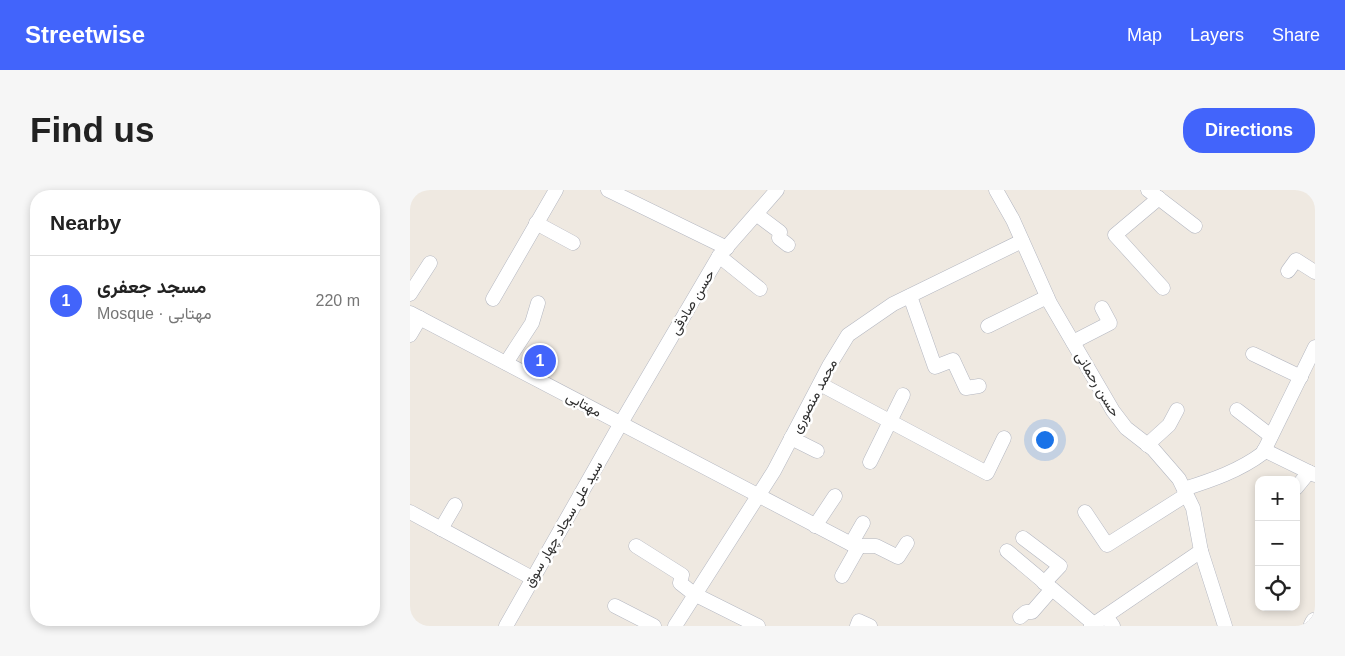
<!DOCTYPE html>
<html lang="en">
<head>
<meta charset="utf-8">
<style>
  :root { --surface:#fff; --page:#f6f6f6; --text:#222; --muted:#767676; --line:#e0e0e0; --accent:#4264fb }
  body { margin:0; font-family:Helvetica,Vazirmatn,sans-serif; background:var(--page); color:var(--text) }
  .controls { position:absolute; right:15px; bottom:15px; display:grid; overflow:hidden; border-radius:10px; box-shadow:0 2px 8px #0003 }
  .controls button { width:45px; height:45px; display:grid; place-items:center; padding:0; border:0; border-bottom:1px solid var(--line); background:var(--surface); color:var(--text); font:25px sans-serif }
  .you { position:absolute; left:634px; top:249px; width:18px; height:18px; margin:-12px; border:4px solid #fff; border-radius:50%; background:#1a73e8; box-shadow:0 0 0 8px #1a73e833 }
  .badge { display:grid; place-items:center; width:32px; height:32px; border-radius:50%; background:var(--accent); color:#fff; font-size:16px; font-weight:700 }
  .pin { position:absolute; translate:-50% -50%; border:2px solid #fff; box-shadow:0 1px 5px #0006 }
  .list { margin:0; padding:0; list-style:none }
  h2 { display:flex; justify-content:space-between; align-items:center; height:65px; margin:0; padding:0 20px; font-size:21px }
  h2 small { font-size:16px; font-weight:400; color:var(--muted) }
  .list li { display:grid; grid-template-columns:32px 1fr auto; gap:15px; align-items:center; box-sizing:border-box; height:90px; padding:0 20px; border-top:1px solid var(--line) }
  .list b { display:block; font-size:19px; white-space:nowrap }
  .list p { margin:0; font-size:16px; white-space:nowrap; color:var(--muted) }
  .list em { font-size:16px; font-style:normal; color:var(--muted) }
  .icon { flex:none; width:28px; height:28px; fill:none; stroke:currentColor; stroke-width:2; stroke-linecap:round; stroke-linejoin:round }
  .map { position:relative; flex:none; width:905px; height:436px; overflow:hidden; border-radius:20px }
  header { display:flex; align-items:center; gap:30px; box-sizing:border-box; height:70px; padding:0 25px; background:var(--accent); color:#fff }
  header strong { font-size:24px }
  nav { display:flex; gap:28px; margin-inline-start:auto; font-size:18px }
  .intro { display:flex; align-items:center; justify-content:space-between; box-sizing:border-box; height:120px; padding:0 30px }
  h1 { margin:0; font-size:35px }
  .button { padding:12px 22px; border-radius:20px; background:var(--accent); color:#fff; font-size:18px; font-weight:700 }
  main { display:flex; gap:30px; padding:0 30px }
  aside { flex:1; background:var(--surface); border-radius:20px; box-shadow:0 2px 8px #0003 }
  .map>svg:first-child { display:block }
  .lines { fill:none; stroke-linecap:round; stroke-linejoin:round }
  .street-casing { stroke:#b4b7c1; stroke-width:15 }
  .secondary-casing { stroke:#b4b7c1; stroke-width:20 }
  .street { stroke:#fff; stroke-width:14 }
  .secondary { stroke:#fff; stroke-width:19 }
  .labels { text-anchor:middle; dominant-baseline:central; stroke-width:5; stroke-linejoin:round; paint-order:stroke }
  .street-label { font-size:14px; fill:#2e2e2e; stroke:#fff }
</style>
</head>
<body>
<header>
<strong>Streetwise</strong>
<nav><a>Map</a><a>Layers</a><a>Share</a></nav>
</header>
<div class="intro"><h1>Find us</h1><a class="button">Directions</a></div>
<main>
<aside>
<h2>Nearby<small></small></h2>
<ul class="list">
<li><span class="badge">1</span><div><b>مسجد جعفری</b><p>Mosque · مهتابی</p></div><em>220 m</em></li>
</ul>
</aside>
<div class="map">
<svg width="905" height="436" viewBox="0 0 905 436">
  <rect width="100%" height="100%" fill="#efe9e1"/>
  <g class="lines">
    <defs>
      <g id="street">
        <polyline points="198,0 317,58"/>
        <polyline points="586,0 603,30 640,113 703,221 716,238 743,259 769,289 783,318 791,361 815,436"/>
        <polyline points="738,0 785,36"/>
        <polyline points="749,8 705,45 753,98"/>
        <polyline points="346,24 370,42 369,48 378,55"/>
        <polyline points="126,33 163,53"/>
        <polyline points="309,66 350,99"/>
        <polyline points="878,81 886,70 905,82"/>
        <polyline points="0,104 20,73"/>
        <polyline points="500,106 525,177 543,170 556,198 569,196"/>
        <polyline points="83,109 146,0"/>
        <polyline points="0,123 445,356 466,356 488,367 497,353"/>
        <polyline points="578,136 637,107"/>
        <polyline points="0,145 10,128"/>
        <polyline points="663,152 700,133 692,118"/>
        <polyline points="843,164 891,187"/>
        <polyline points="96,173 122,133 128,113"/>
        <polyline points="410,194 577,283 594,248"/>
        <polyline points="827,220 861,246"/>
        <polyline points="381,248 407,261"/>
        <polyline points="737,255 759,235 767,220"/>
        <polyline points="854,260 905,285"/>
        <polyline points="460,272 493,205"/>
        <polyline points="886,298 899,282"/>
        <path d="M774,299C802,290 829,281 853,263L905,157"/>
        <polyline points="0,322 122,388"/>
        <polyline points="675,322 697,355 776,305"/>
        <polyline points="405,336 425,306"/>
        <polyline points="31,339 45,315"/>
        <polyline points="613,348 650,376 634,393"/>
        <polyline points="441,354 453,333"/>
        <polyline points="226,356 272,385 270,393 284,404 348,436"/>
        <polyline points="597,361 684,434"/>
        <polyline points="432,386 449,356"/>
        <polyline points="205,416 244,436"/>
        <polyline points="696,426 703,436"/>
        <polyline points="610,427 616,422 622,422 642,399"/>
        <polyline points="96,436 211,233 309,66 367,0"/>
        <polyline points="265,436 364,281 419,176 438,145 483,114 612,51"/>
        <polyline points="447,436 449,431 460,436"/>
        <polyline points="681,436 791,361"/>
      </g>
      <polyline id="secondary" points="903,436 905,432"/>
    </defs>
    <use href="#street" class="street-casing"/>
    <use href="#secondary" class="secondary-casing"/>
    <use href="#street" class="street"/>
    <use href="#secondary" class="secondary"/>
  </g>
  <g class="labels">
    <g class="street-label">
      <text transform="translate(282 112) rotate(-59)">حسن صادقی</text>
      <text transform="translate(688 194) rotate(59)">حسن رحمانی</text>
      <text transform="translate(404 206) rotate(-62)">محمد منصوری</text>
      <text transform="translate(174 214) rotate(28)">مهتابی</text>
      <text transform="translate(153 334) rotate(-60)">سید علی سجاد چهار سوق</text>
    </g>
  </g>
</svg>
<div class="controls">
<button>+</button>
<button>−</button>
<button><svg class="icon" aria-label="locate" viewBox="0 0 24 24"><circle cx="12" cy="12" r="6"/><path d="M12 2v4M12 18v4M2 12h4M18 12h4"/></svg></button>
</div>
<div class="you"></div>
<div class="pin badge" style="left:130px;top:171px">1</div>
</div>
</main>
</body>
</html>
